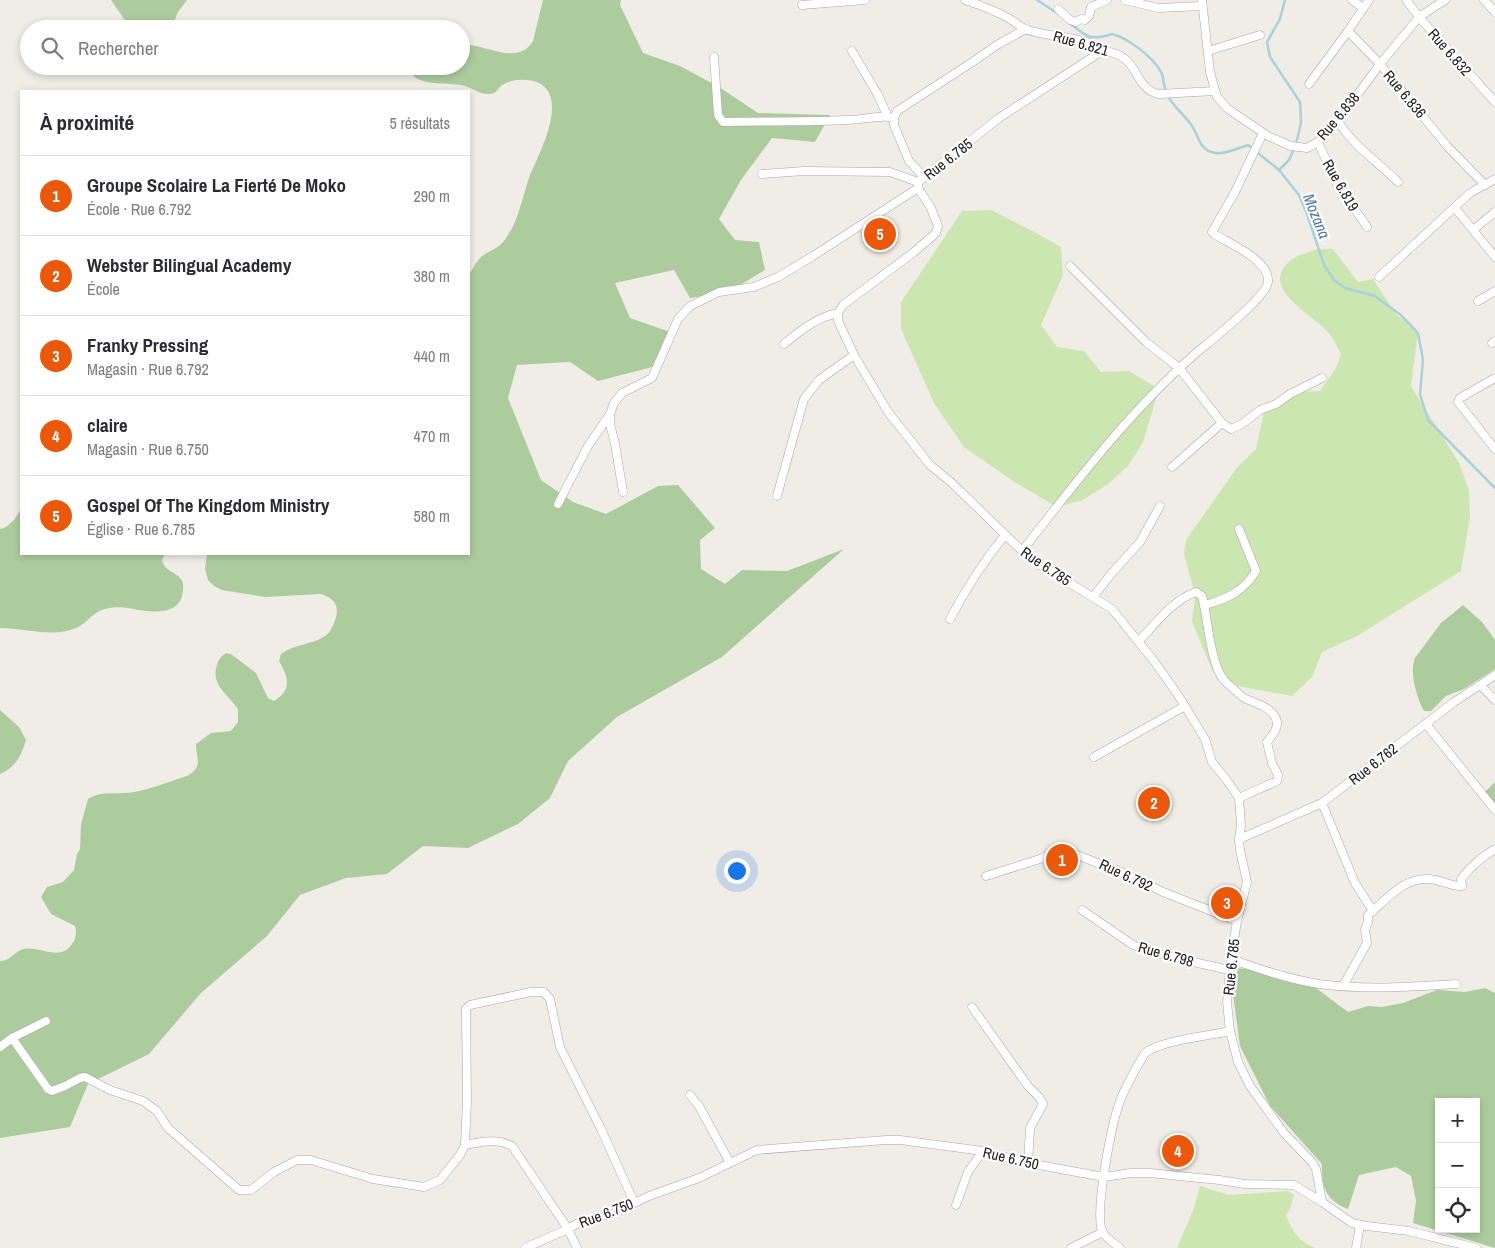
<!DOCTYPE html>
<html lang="fr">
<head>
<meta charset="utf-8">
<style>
  :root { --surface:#fff; --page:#f7f7f7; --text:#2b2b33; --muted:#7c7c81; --line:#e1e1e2; --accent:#ea580c }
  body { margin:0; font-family:"Archivo Narrow",sans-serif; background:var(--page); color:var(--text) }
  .controls { position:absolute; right:15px; bottom:15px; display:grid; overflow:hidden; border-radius:0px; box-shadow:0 2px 8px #0003 }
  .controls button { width:45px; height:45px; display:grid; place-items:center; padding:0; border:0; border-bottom:1px solid var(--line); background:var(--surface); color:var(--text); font:25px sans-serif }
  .you { position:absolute; left:736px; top:870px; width:18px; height:18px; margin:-12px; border:4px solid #fff; border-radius:50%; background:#1a73e8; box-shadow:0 0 0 8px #1a73e833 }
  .badge { display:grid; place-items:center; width:32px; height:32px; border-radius:50%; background:var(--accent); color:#fff; font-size:16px; font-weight:700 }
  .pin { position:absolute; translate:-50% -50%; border:2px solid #fff; box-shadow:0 1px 5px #0006 }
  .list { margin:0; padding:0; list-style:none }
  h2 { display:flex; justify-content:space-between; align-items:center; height:65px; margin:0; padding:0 20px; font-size:21px }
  h2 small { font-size:16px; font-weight:400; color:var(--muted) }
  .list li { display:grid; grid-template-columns:32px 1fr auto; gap:15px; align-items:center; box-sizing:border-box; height:80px; padding:0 20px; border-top:1px solid var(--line) }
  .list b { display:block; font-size:19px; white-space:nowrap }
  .list p { margin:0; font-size:16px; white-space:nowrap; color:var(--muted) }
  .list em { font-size:16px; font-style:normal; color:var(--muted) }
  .icon { flex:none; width:28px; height:28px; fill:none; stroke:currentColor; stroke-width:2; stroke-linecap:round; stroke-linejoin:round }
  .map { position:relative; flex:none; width:1495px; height:1248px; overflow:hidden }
  .search { position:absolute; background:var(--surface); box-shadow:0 2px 8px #0003; left:20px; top:20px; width:450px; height:55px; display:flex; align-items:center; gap:12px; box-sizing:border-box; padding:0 18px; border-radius:28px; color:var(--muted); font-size:19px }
  .panel { position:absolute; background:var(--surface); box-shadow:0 2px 8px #0003; left:20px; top:90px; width:450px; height:465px; border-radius:0px }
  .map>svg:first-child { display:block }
  .grass { fill:#cbe6b0 }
  .forest { fill:#accc9e; fill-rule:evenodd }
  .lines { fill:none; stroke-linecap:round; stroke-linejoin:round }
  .stream { stroke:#aad0da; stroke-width:2.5 }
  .street-casing { stroke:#a7a7a7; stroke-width:9 }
  .street { stroke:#fff; stroke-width:8 }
  .labels { text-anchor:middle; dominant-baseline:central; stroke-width:4.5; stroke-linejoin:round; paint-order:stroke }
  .street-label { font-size:15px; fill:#202020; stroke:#fff }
  .water-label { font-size:16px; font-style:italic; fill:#4e7aa2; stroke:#fff }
</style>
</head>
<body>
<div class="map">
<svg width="1495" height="1248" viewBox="0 0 1495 1248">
  <rect width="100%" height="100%" fill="#f0ede7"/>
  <g class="grass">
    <polygon points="991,210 1038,234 1061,247 1063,275 1041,325 1057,347 1084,351 1101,372 1129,371 1159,389 1143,442 1128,466 1108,484 1083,500 1057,507 1016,483 964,447 934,403 901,329 901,302 962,211"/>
    <path d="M1318,249H1333L1358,282L1373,279L1397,316L1409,321L1418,332L1411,386L1459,463L1469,490L1470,517L1461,571L1357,636L1322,652L1312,677L1292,696L1237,686L1213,672L1192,622L1195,594L1184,554L1186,540L1236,469L1256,449L1265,407L1291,392L1320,391L1336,368L1341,354C1337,347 1333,337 1327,331C1312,314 1258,288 1290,261C1297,255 1309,252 1318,249Z"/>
    <path d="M1200,1186L1229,1195L1288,1191L1294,1195L1290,1209L1286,1215C1291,1230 1300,1242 1315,1248H1177L1194,1208Z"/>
  </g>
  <g class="forest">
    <polygon points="111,0 187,0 178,12 171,29 131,29"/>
    <path d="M543,0H621L620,5L643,53L680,66L719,87L758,113L830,115L815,142L772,138L741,180L719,219L735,240L759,242L765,270L729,292L690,298L674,270L615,283L630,318L676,334L656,366L598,381L570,362L517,365L508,398L541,480L573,502L606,514L658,486L678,485L715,528L700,540L701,569L725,584L742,570L787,571L844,549L722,657L617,717L568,761L550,798L518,824L468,848L423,846L387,874L346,878L300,895L267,936L201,993L149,1054L88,1084L70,1127L0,1138V961C11,961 14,951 24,949C40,946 60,962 72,944C76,939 77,932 75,926L51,914L41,897L47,887L63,882L74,870L77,854L80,849L81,824L88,799C102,790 118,795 134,792C152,789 170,781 187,776C204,766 196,759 196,744L211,733L231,731L238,722V709C229,695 210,685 217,665C218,660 221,656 226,653L231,654L256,673L268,698L274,701C293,689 288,677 279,661L281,654C294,644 312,645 325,636C329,634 332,628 334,623C340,608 337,599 321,594L265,597L222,590L214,586L208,580L205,569L207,554H469V274C473,269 477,260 482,256C492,249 499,249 506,238C519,220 522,198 529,178C537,157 570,99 539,83C528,78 512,79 502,85C499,87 497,92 494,93C484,97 474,89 465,86C450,82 430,86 416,78C412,75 409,70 406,66H461V44C483,43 518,67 533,41Z"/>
    <path d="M21,508V554H165L162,560C166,577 189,570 182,596C176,618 144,611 128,608C122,607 111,607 105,609C94,611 86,624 76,628C53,638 25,628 0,628V529C10,527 17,517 21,508Z"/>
    <path d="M1463,605L1482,622L1495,640V669L1464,689L1446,696L1431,711H1424C1417,698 1409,672 1415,658L1441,623Z"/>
    <path d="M0,710L19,727L26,740C21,756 16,767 0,774Z"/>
    <polygon points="1495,782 1495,803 1485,792"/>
    <path d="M1238,968L1259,971L1316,988L1348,1012L1368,1006L1382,1007L1403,1003L1437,990L1465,992L1485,988L1495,993V1248L1413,1223L1416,1201L1411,1176L1396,1167L1359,1175L1348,1209C1326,1200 1321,1187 1322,1164L1270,1106L1240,1046L1233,994ZM1439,1102H1476V1229H1439Z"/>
  </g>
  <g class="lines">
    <g class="stream">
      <polyline points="1037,0 1063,17"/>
      <polyline points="1285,0 1280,19 1267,42 1270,57 1300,102 1301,123 1296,144"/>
      <path d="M1071,24C1087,37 1090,41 1112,34C1128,38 1153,57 1161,72C1164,77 1163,85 1166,91"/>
      <path d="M1168,96C1173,106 1183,114 1190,123C1195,129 1197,137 1201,144C1212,161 1233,150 1248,145L1279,170L1299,195L1307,214L1324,265L1334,280L1345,288L1375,296L1402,316L1418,333L1423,360L1420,394L1428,420L1495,488"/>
      <polyline points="1279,170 1289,160 1294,149"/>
    </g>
    <defs>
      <g id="street">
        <path d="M965,0C980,5 995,11 1008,18C1014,21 1019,26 1025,29C1046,38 1087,35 1102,51C1141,53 1132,89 1159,94L1215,91"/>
        <polyline points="1125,0 1158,8 1202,6"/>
        <polyline points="1202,0 1210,72 1217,97 1228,109 1268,136 1291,146 1307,148 1318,142 1338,121 1380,64 1419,17 1445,0"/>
        <polyline points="1352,0 1363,8"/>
        <polyline points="1369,0 1348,31 1380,64 1447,146 1485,185"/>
        <polyline points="1484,0 1495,12"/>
        <polyline points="1407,1 1419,17 1495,102"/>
        <polyline points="802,5 865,0"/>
        <polyline points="1058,9 1070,20 1076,22 1081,19 1085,20 1089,16 1091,7 1107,0"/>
        <polyline points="852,51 878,95 887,115"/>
        <polyline points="1102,51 999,118 918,182 918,188 931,208 938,226 936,233 914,252 843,305 838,313 838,321 854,355 888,412 911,441 930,465 952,483 1022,551 1037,563 1112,609 1154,661 1178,695 1205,739 1212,762 1226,779 1239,798 1241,825 1239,840 1240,850 1247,882 1237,921 1231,959 1227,1002 1230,1031 1238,1062 1250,1086 1284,1133 1312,1162 1316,1169 1322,1202"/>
        <polyline points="1208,51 1260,35"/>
        <path d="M714,57L718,115L723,122C765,121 807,122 848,120C861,120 884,114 894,118"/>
        <polyline points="1309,84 1348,31"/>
        <path d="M1338,121C1353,146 1378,162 1398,182"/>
        <polyline points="1318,142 1336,182 1367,227"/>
        <polyline points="762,174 804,171 890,172 918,182"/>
        <polyline points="924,177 909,161 894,125 894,118 897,111 971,63 997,45 1026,29"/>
        <polyline points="1455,208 1495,257"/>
        <polyline points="1473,230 1495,212"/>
        <polyline points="1070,266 1146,342 1179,368 1222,423 1172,467"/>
        <polyline points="1379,277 1470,193 1495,179"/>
        <polyline points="1478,301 1495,291"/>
        <polyline points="1492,343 1495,341"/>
        <path d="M784,344C800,331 817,317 838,313"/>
        <polyline points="1495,378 1460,398 1458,402 1495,449"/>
        <polyline points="1222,423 1231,429 1242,424 1260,410 1276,404 1290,394 1322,378"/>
        <polyline points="623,492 615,444 610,424 610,414 614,403 622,393 652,378 678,319 690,306 719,292 754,287 778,277 813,256 918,188"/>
        <polyline points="777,496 804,399 819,380 854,355"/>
        <polyline points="558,504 588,446 610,414"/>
        <path d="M1022,551C1076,482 1129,412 1195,354C1209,342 1266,298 1268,282C1270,260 1230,244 1214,234L1212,232L1235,192L1263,133"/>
        <polyline points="1093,597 1111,574 1140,542 1160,506"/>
        <path d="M1205,605C1227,599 1244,591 1256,571L1239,529"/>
        <path d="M950,619C967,587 982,563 1005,535"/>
        <path d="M1139,641C1156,623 1173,600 1196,592L1202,596C1208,618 1210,664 1224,680C1230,686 1238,693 1244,698C1256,704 1274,707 1277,722C1278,730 1271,736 1267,742L1272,763L1278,775L1277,781L1239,798"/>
        <polyline points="1480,685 1495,675"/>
        <polyline points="1426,724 1495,810"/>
        <polyline points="1094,757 1185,706"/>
        <polyline points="1322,803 1355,883 1373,911 1368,915 1368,922 1365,930 1367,943 1343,986"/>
        <polyline points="1239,840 1244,837 1322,803 1454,702 1480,685 1495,700"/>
        <polyline points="986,876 1040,859 1058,851 1069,852 1124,873 1163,892 1237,921"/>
        <polyline points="1082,910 1133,945 1167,956 1229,970"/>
        <path d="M1373,911C1391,894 1409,874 1436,880C1445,882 1454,887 1462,886L1461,879C1471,866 1481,857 1495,849"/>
        <path d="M1231,959C1259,969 1288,979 1319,984C1364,990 1410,987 1456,984"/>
        <polyline points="972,1007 1028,1086 1039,1097 1043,1104 1030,1128 1028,1163"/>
        <polyline points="12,1038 48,1089 52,1091 65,1086 80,1078 85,1077 110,1090 143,1101 157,1111 168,1128 239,1190 251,1190 274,1172 297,1160 311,1160 373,1179 424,1187 440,1180 460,1155 465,1145 467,1101 466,1009 470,1005 531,992 544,992 550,999 560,1047 601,1129 634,1202"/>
        <polyline points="0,1047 12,1038 46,1021"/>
        <polyline points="690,1095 699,1106 730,1163"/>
        <path d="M465,1145C481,1142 497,1138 512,1146L568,1229L525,1248"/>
        <polyline points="956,1205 968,1172 983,1151"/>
        <polyline points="577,1248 568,1229 580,1222 614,1213 649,1196 699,1178 757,1150 886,1140 900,1140 983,1151 1028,1163 1104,1177 1131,1173 1150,1173 1219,1180 1245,1184 1294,1185 1322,1202 1352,1223 1367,1226 1409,1231 1476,1248"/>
        <polyline points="1071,1248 1103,1232"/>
        <path d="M1120,1248C1115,1244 1106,1238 1103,1233C1093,1216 1112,1124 1119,1104C1125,1086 1136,1069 1145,1053C1162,1040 1208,1036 1230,1031"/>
        <polyline points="1356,1248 1360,1225"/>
      </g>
    </defs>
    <use href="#street" class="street-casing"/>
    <use href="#street" class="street"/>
  </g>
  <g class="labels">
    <g class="street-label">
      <text transform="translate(1081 43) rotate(16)">Rue 6.821</text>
      <text transform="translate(1450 52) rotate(49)">Rue 6.832</text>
      <text transform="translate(1405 94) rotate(50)">Rue 6.836</text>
      <text transform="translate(1338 116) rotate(-50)">Rue 6.838</text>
      <text transform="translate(948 159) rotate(-38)">Rue 6.785</text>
      <text transform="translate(1341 185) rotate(60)">Rue 6.819</text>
      <text transform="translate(1046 566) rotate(34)">Rue 6.785</text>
      <text transform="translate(1373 764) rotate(-38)">Rue 6.762</text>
      <text transform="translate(1126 875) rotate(25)">Rue 6.792</text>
      <text transform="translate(1166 954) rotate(16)">Rue 6.798</text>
      <text transform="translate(1231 967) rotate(-84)">Rue 6.785</text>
      <text transform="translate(1011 1158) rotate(13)">Rue 6.750</text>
      <text transform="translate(606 1213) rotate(-21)">Rue 6.750</text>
    </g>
    <g class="water-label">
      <text transform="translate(1317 216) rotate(68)">Mozana</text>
    </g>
  </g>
</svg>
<div class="controls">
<button>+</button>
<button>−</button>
<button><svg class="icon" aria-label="locate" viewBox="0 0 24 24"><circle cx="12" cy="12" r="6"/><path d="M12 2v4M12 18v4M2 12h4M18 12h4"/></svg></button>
</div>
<div class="you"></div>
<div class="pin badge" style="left:1062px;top:860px">1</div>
<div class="pin badge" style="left:1154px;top:803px">2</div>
<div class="pin badge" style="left:1227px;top:903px">3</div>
<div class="pin badge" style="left:1178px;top:1151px">4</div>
<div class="pin badge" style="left:880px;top:234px">5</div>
<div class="search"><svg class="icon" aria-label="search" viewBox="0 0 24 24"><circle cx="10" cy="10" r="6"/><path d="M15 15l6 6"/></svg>Rechercher</div>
<section class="panel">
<h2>À proximité<small>5 résultats</small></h2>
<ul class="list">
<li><span class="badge">1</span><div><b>Groupe Scolaire La Fierté De Moko</b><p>École · Rue 6.792</p></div><em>290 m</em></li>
<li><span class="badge">2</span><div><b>Webster Bilingual Academy</b><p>École</p></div><em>380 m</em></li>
<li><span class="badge">3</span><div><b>Franky Pressing</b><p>Magasin · Rue 6.792</p></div><em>440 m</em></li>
<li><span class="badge">4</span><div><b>claire</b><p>Magasin · Rue 6.750</p></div><em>470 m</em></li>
<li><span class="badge">5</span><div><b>Gospel Of The Kingdom Ministry</b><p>Église · Rue 6.785</p></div><em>580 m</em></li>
</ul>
</section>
</div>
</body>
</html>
